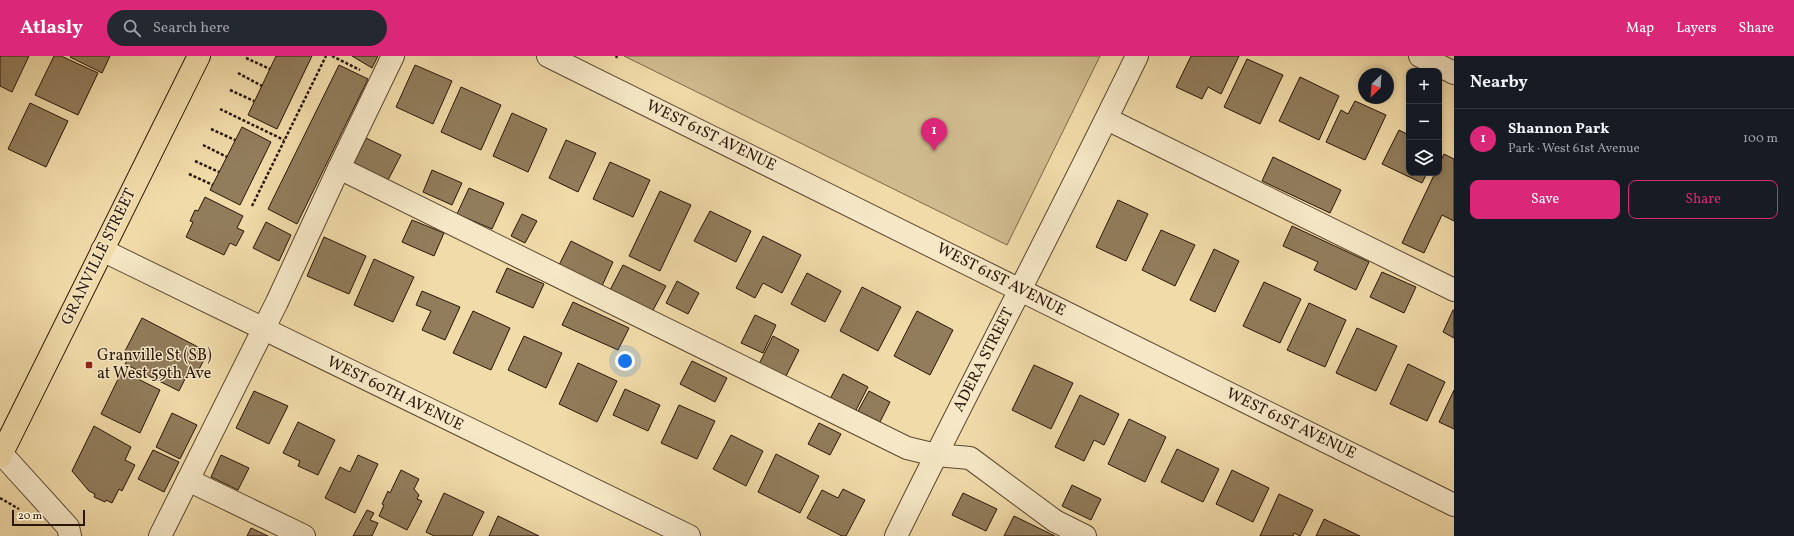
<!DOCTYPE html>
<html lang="en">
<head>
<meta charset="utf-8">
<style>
  :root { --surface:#171b24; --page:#242831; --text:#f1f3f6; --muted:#9ea1a6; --line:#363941; --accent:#db2777 }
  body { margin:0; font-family:Vollkorn,serif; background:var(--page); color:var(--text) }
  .controls { position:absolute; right:12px; top:12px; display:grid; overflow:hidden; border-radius:8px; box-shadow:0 2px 6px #0003 }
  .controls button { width:36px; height:36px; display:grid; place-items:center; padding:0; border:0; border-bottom:1px solid var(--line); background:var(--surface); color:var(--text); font:20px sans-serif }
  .compass { position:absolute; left:1358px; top:12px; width:36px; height:36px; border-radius:50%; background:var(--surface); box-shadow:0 2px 6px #0003; rotate:205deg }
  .scale { position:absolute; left:12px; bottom:10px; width:73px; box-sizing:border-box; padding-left:4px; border:2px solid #281607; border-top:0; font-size:11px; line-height:14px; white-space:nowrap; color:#281607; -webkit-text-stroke:3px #f6e8c7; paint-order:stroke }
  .you { position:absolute; left:625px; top:305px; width:14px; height:14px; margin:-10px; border:3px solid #fff; border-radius:50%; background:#1a73e8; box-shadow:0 0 0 6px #1a73e833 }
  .badge { display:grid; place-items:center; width:26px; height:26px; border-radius:50%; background:var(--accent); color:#fff; font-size:13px; font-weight:700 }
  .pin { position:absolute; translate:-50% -33px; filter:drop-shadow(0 1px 2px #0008) }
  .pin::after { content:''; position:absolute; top:21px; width:14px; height:12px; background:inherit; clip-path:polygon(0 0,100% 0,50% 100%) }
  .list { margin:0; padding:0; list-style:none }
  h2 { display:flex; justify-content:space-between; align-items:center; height:52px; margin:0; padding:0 16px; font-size:17px }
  h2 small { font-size:13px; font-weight:400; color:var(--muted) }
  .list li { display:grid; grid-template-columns:26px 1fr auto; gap:12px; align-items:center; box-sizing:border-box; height:60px; padding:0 16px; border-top:1px solid var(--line) }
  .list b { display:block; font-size:15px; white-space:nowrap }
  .list p { margin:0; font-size:13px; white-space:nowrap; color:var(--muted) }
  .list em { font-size:13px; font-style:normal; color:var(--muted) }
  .actions { display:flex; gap:8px; padding:12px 16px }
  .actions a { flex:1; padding:9px 0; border:1px solid var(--accent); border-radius:8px; text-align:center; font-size:14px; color:var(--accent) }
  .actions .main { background:var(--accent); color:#fff }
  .icon { flex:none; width:22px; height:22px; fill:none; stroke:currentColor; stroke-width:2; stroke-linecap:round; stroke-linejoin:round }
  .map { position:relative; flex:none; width:1454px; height:480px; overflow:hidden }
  header { display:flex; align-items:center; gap:24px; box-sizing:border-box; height:56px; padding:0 20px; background:var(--accent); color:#fff }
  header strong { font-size:19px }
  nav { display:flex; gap:22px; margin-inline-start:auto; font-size:14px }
  .search { width:280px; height:36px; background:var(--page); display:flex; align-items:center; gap:10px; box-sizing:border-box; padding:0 14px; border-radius:22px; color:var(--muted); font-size:15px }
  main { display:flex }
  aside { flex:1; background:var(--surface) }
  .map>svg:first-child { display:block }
  .green { fill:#cfba8d; stroke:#7c684a }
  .building { fill:#917c5b; stroke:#281607 }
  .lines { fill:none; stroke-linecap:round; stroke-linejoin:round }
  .minor-casing { stroke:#5a4730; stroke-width:24 }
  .highway-casing { stroke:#281607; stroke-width:24 }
  .path { stroke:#281607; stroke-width:2.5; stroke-dasharray:3 2; stroke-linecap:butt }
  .minor { stroke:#f6e8c7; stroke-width:22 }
  .highway { stroke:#f1dba9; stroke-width:22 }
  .poi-dot { fill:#8f2418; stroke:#f6e8c7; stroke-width:1.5 }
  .labels { text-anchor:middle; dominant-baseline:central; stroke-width:3; stroke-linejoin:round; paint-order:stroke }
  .street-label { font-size:16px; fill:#281607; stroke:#f6e8c7 }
  .poi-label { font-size:16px; fill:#281607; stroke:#f6e8c7; text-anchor:start }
</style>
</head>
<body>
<header>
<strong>Atlasly</strong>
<div class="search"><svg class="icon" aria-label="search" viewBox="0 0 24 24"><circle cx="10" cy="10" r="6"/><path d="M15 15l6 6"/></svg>Search here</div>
<nav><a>Map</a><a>Layers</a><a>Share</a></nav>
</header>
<main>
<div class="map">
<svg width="1454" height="480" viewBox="0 0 1454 480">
  <rect width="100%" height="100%" fill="#f1dba9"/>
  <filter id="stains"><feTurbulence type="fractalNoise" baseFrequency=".005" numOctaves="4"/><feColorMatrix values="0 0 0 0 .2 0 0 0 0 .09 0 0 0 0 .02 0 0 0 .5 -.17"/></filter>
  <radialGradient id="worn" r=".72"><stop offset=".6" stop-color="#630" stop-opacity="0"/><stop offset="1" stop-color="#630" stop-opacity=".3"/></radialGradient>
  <polygon class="green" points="624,0 1100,0 1007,189"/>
  <g class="building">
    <polygon points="0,0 29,0 12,36 0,30"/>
    <polygon points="54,0 61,0 98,17 78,59 35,39"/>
    <polygon points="71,0 110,0 102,17 70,1"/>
    <polygon points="276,0 312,0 277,73 248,59"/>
    <polygon points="352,0 378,0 372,12"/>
    <polygon points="1191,0 1239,0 1221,38 1208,31 1202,43 1176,31"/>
    <polygon points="1247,3 1283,19 1260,68 1224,51"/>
    <polygon points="339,9 368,23 297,168 268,153"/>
    <polygon points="415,9 452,25 433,68 396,51"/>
    <polygon points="1300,21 1339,40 1319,84 1279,65"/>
    <polygon points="461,31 501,49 481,94 441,76"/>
    <polygon points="1355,45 1386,59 1365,104 1326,86 1341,54 1348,58"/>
    <polygon points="30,47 68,65 46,111 8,93"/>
    <polygon points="512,57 547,73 528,116 493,100"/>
    <polygon points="242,71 271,86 240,149 210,134"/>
    <polygon points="1399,74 1409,79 1409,117 1427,117 1422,127 1382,108"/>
    <polygon points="366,82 401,99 388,124 354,107"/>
    <polygon points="566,84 596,97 578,136 549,122"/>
    <polygon points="1444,98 1454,103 1454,165 1442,159 1424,197 1402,187 1435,117 1439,117 1439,108"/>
    <polygon points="1273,101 1341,134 1330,157 1262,125"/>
    <polygon points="610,106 650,124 633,161 593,143"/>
    <polygon points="432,114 462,127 452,149 423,136"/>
    <polygon points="469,132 504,147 492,173 457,158"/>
    <polygon points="660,135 691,149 660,215 629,200"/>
    <polygon points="205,141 243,160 237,172 244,175 236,190 230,187 224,199 186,181 193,166 190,165 195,154 198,155"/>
    <polygon points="1118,144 1148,158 1126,205 1096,191"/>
    <polygon points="710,155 751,175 736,206 694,185"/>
    <polygon points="522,158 537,165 525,187 511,180"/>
    <polygon points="412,164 444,177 434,200 402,186"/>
    <polygon points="266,166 291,179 279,205 253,192"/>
    <polygon points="1292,170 1369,206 1356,234 1314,214 1318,206 1283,190"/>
    <polygon points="1161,174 1195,189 1175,230 1142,214"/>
    <polygon points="763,180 801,199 782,237 763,227 755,242 736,232"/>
    <polygon points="324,181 366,200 349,238 307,220"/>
    <polygon points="571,185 613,206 602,230 559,209"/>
    <polygon points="1214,193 1239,205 1215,256 1190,244"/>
    <polygon points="374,203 414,221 393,266 354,249"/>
    <polygon points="623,209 666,230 652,256 610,234"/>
    <polygon points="507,212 544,228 533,252 496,236"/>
    <polygon points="1382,216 1416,231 1404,257 1370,241"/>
    <polygon points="807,217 841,235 825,266 791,248"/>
    <polygon points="677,225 699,237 688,258 666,247"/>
    <polygon points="1264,226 1301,243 1280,287 1243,270"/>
    <polygon points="862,231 901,251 878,295 840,275"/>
    <polygon points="422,235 460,251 445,284 422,274 431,255 416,249"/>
    <polygon points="573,246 629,272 618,294 562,269"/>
    <polygon points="1309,247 1346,264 1325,311 1287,294"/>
    <polygon points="1453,254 1454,254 1454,282 1443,276"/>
    <polygon points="473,255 510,272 491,314 453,297"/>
    <polygon points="917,255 953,274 930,319 894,300"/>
    <polygon points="755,259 776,269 763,297 741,287"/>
    <polygon points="142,262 200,292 199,294 207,298 196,319 189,315 179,335 125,308 130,300 124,297"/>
    <polygon points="1357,272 1397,290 1376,335 1336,317"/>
    <polygon points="524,280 562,297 546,332 508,314"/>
    <polygon points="773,280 799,294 785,322 759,308"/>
    <polygon points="692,305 727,322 715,346 680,328"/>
    <polygon points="578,307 617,325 597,366 559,348"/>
    <polygon points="1408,308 1445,326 1427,365 1390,348"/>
    <polygon points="1034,309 1073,327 1051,373 1012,354"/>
    <polygon points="122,315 160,334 140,377 101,358"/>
    <polygon points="843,318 868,331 855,356 830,343"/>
    <polygon points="625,333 660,349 648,375 613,359"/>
    <polygon points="1454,334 1454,373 1439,366"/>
    <polygon points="254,335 288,350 269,388 236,372"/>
    <polygon points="869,335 890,346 880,366 858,355"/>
    <polygon points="1080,339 1119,358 1104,389 1094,384 1084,405 1055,391"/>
    <polygon points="679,349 715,365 697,403 661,387"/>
    <polygon points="172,357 197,369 180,403 156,391"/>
    <polygon points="1129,363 1166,381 1145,426 1108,408"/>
    <polygon points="298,366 335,384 318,419 298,410 300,405 283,397"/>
    <polygon points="819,367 841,378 830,399 808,388"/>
    <polygon points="94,370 131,391 125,404 135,409 122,435 119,433 112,447 106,444 105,446 94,441 95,438 89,435 72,415"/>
    <polygon points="731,379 763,395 746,430 713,413"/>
    <polygon points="1177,393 1219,413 1203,446 1161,426"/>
    <polygon points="153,394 179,406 164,436 138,423"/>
    <polygon points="776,398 819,420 800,457 758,436"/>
    <polygon points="221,399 249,412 238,434 211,421"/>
    <polygon points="358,399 378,408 355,457 325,442 340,411 350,416"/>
    <polygon points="401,414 419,423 414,433 419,439 417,443 422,445 407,474 379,460 384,449 382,448 388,435 390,437"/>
    <polygon points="1232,414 1269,432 1253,466 1216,448"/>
    <polygon points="1072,429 1101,443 1091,464 1062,450"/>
    <polygon points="843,433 865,444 846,480 842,480 807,462 822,434 838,442"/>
    <polygon points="444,437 484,456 472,480 434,480 426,476"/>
    <polygon points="963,437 997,453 986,475 952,459"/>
    <polygon points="1279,438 1313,454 1300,480 1294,477 1293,480 1260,480"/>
    <polygon points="367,454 374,457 370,464 378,467 372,480 353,480"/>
    <polygon points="498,460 539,480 489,480"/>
    <polygon points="1014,460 1055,480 1004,480"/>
    <polygon points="1324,463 1360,480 1316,480"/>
    <polygon points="251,472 268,480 247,480"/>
  </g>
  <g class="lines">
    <defs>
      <g id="minor">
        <polyline points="548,0 1454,449"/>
        <polyline points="1420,0 1454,17"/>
        <polyline points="1107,63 1454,234"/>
        <polyline points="339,112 907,392 936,399 970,402 1055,465 1085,480"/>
        <polyline points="102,194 689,480"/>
        <polyline points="0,396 68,471 70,480"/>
        <polyline points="188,424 304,480"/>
        <polyline points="160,480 277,246 339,112 393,0"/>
        <path d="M896,480C975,319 1059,161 1137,0"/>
      </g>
      <polyline id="highway" points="0,401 199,0"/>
    </defs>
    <use href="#minor" class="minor-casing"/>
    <use href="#highway" class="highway-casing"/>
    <g class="path">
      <polyline points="332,0 360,14"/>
      <polyline points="246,2 270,13"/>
      <polyline points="616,2 617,0"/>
      <polyline points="238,17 262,30"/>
      <polyline points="230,34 254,45"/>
      <polyline points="220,53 284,84"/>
      <polyline points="211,73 235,84"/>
      <polyline points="203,89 227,101"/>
      <polyline points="195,105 219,116"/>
      <polyline points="189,118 213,129"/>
      <polyline points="252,150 326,0"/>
      <polyline points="0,442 19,453"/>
    </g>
    <use href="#minor" class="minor"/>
    <use href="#highway" class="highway"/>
  </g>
  <rect class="poi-dot" x="85" y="305" width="8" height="8" rx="2"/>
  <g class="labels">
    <g class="street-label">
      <text transform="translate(711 80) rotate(26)">WEST 61ST AVENUE</text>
      <text transform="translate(99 201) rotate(-64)">GRANVILLE STREET</text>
      <text transform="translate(1001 224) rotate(27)">WEST 61ST AVENUE</text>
      <text transform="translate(984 304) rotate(-63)">ADERA STREET</text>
      <text transform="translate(395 338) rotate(26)">WEST 60TH AVENUE</text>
      <text transform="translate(1291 368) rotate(26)">WEST 61ST AVENUE</text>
    </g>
    <g class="poi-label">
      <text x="97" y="300">Granville St (SB)<tspan x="97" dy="18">at West 59th Ave</tspan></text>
    </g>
  </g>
  <rect width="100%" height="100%" filter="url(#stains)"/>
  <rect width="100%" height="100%" fill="url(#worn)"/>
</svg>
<div class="controls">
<button>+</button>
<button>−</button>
<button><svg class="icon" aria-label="layers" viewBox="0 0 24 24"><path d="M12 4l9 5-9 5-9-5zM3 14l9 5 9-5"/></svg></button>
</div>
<svg class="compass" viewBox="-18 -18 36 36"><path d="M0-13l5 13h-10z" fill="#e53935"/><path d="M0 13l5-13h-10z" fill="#9ea1a6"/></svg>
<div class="scale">20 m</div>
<div class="you"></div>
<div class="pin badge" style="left:934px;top:95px">1</div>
</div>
<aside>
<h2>Nearby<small></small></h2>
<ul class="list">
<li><span class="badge">1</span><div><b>Shannon Park</b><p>Park · West 61st Avenue</p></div><em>100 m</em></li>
</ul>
<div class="actions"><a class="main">Save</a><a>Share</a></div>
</aside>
</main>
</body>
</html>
